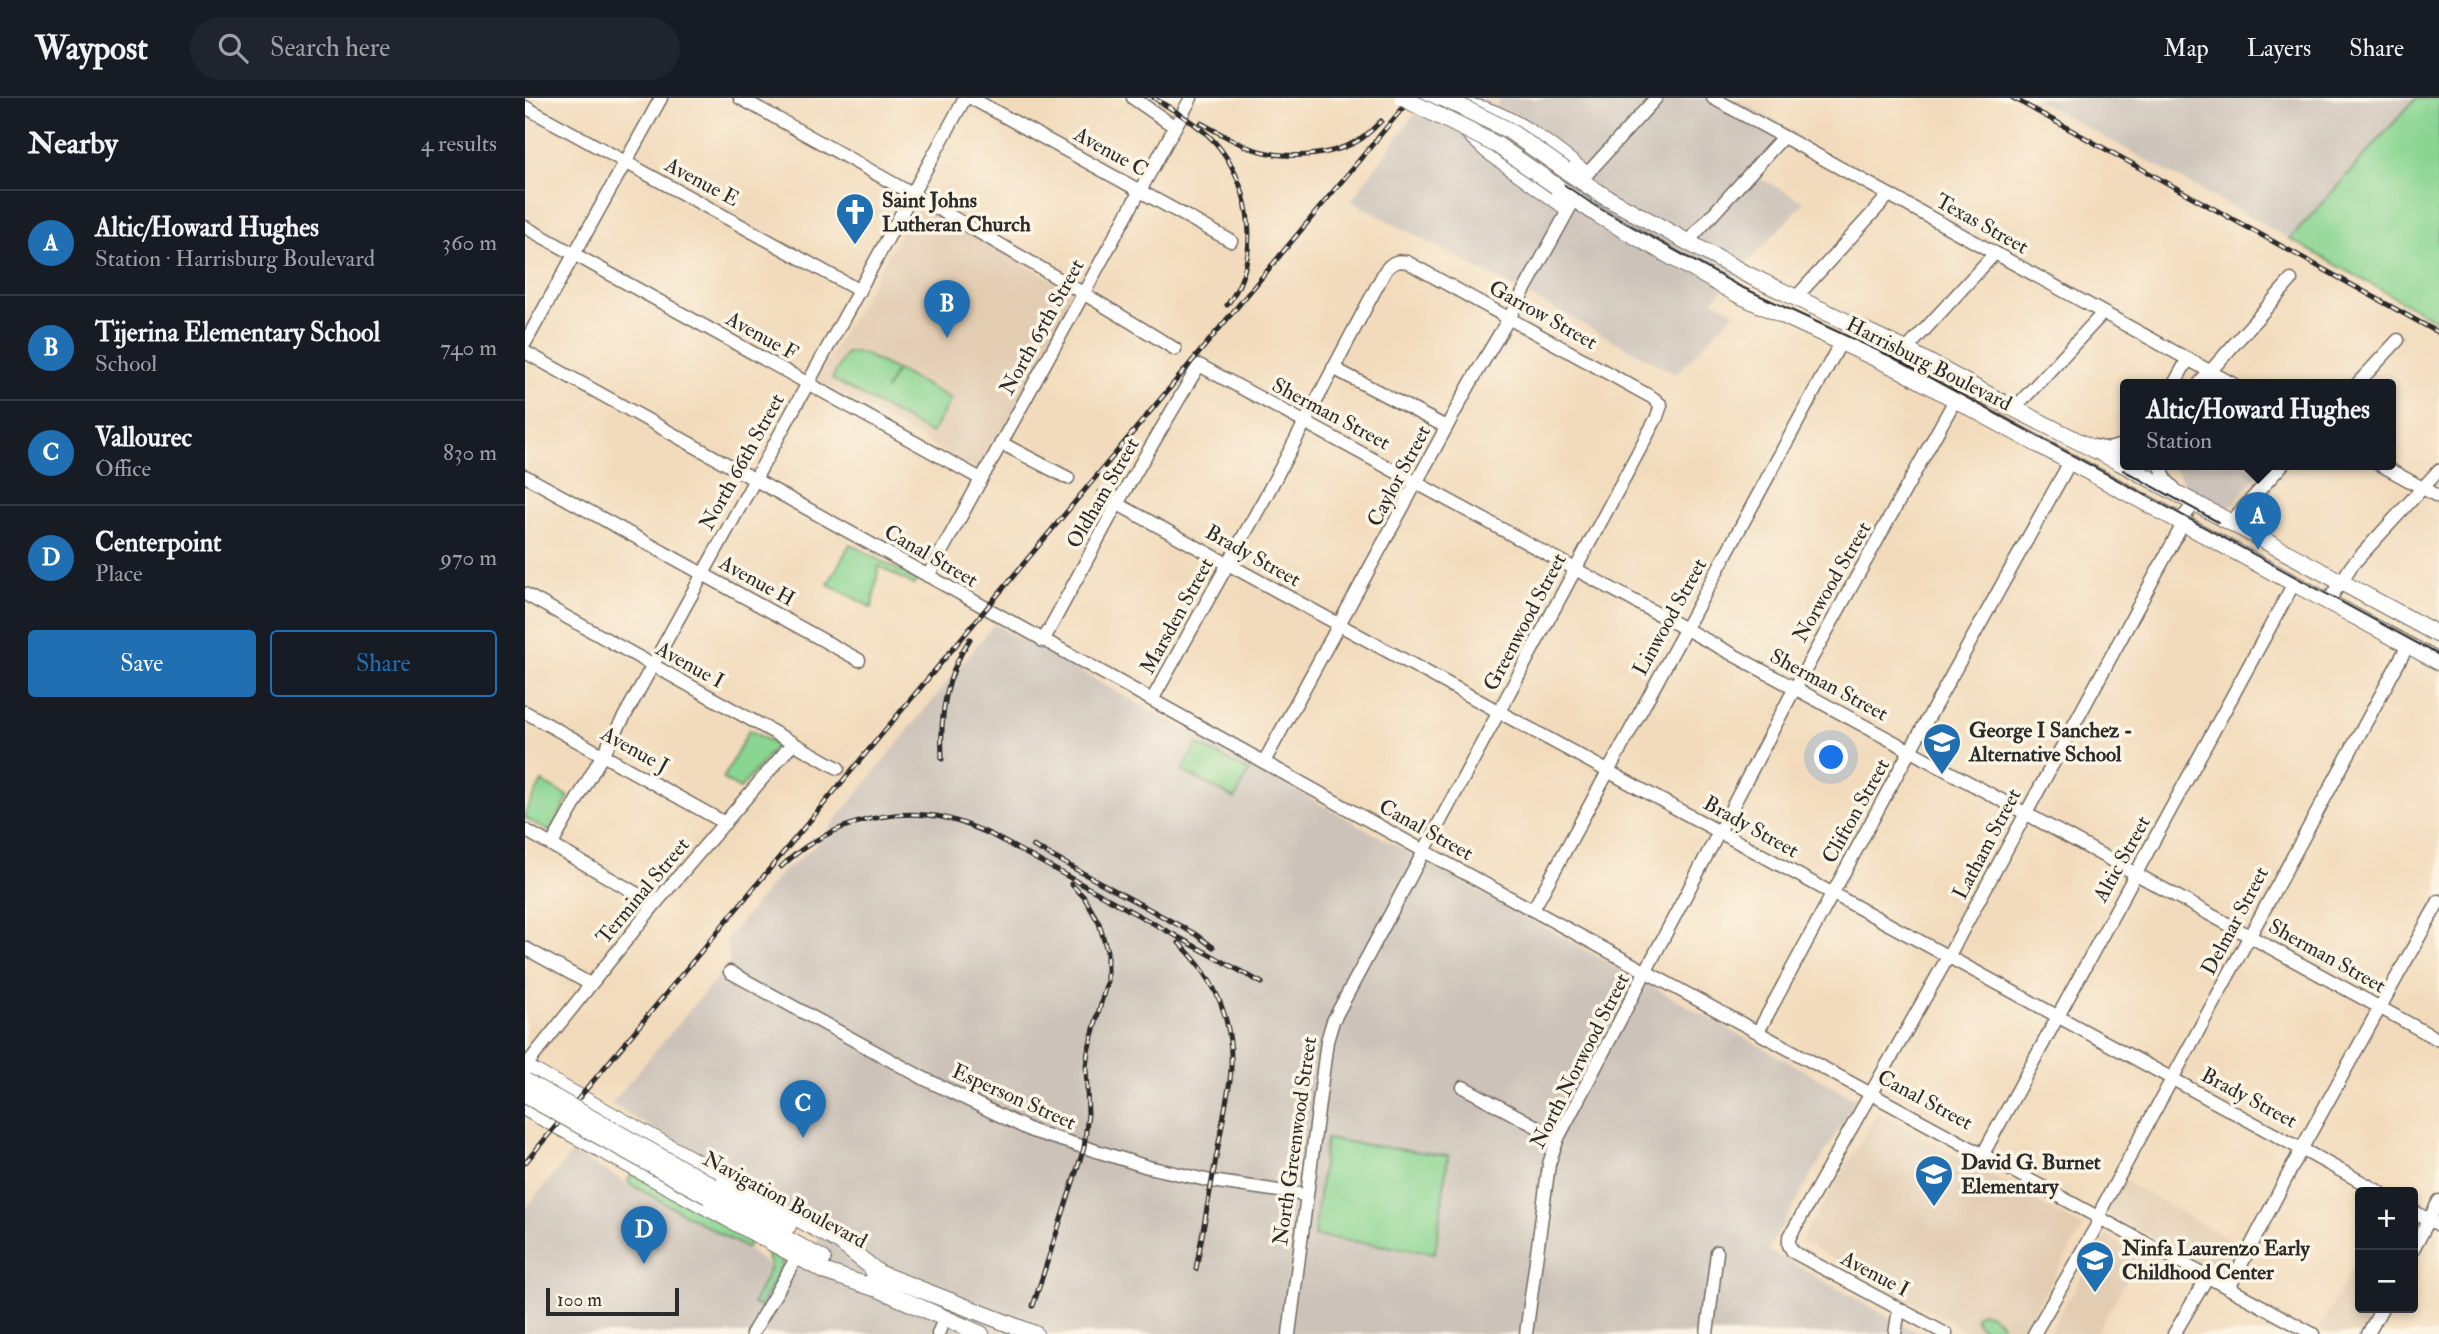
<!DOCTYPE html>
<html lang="en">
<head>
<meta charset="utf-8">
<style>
  :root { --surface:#171b24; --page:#20242c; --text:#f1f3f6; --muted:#9ea1a6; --line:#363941; --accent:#1f6fb2 }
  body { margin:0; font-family:"IM FELL Double Pica",serif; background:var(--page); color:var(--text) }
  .controls { position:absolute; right:21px; bottom:21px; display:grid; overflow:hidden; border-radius:7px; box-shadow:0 4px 10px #0003 }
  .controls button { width:63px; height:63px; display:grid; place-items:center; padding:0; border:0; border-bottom:2px solid var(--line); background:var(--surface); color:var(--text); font:35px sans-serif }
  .scale { position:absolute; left:21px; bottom:18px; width:133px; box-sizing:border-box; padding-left:7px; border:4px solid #2b2b2b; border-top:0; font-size:19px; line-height:24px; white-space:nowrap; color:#2b2b2b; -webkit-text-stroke:5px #fcf5e5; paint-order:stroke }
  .you { position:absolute; left:1307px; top:660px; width:24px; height:24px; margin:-18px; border:5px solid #fff; border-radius:50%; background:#1a73e8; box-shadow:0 0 0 10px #1a73e833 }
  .badge { display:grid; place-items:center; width:46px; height:46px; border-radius:50%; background:var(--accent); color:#fff; font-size:23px; font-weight:700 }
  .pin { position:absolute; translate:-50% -58px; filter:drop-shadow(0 2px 4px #0008) }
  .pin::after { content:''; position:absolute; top:37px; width:24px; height:21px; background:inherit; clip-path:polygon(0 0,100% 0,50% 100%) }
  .popup { position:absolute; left:1595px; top:281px; width:276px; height:91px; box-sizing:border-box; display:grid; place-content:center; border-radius:7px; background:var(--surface); filter:drop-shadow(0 2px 5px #0005); font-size:23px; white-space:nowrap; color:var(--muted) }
  .popup b { font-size:26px; color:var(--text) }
  .popup::after { content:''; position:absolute; left:50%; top:100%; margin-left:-14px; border:14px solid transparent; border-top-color:var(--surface) }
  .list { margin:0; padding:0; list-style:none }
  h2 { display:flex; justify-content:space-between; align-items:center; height:91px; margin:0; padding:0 28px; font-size:30px }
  h2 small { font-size:23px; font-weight:400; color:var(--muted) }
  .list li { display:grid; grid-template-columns:46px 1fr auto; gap:21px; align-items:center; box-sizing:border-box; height:105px; padding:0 28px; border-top:2px solid var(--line) }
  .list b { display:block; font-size:26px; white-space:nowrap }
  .list p { margin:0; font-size:23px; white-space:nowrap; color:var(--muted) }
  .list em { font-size:23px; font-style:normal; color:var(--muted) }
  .actions { display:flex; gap:14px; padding:21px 28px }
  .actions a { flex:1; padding:16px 0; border:2px solid var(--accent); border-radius:7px; text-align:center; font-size:24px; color:var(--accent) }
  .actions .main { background:var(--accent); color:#fff }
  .icon { flex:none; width:38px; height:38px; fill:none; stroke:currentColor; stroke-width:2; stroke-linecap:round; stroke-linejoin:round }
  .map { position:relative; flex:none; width:1914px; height:1236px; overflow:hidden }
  header { display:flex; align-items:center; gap:42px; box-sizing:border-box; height:98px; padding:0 35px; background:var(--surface); border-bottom:2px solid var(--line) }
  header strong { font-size:33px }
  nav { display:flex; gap:38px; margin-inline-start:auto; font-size:24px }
  .search { width:490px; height:63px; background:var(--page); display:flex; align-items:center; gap:18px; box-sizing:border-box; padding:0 24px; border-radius:38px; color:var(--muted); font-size:26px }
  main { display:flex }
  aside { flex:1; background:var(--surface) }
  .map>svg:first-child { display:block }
  .built { fill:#e2ccb2 }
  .industrial { fill:#ccc2b9 }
  .green { fill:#8ad592; stroke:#5a805e; stroke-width:2 }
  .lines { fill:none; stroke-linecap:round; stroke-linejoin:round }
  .minor-casing { stroke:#71695e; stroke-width:15 }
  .major-casing { stroke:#71695e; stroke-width:18 }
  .minor { stroke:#fff; stroke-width:12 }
  .major { stroke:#fff; stroke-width:16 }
  .tram { stroke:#2b2b2b; stroke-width:2 }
  .rail-casing { stroke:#2b2b2b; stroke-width:5 }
  .rail { stroke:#fcf5e5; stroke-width:2.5; stroke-dasharray:8; stroke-linecap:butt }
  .major-bridge-casing { stroke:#71695e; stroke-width:18; stroke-linecap:butt }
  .major-bridge { stroke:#fff; stroke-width:16 }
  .labels { text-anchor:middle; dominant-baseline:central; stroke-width:7; stroke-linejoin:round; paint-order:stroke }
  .street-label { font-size:21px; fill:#2b2b2b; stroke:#fcf5e5 }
  .poi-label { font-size:21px; font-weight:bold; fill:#2b2b2b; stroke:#fcf5e5; text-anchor:start }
</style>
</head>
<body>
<header>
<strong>Waypost</strong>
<div class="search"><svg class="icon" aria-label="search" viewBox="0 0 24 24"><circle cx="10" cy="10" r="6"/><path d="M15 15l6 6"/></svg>Search here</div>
<nav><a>Map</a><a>Layers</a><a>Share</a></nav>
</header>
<main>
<aside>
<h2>Nearby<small>4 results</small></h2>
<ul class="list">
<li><span class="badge">A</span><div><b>Altic/Howard Hughes</b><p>Station · Harrisburg Boulevard</p></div><em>360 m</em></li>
<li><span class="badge">B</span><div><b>Tijerina Elementary School</b><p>School</p></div><em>740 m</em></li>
<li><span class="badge">C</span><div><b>Vallourec</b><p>Office</p></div><em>830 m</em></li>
<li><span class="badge">D</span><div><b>Centerpoint</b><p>Place</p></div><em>970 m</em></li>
</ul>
<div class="actions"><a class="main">Save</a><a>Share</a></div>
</aside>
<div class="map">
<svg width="1914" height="1236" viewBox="0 0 1914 1236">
  <rect width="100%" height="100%" fill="#fcf5e5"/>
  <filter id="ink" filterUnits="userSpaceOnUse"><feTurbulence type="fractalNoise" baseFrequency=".0143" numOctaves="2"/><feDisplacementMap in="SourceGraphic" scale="14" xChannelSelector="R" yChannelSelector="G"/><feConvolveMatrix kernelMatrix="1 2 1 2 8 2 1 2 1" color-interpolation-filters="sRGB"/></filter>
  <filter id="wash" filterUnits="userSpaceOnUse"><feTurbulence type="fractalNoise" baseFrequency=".00686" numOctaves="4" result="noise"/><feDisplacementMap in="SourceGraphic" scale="28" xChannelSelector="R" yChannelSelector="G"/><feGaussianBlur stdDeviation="1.57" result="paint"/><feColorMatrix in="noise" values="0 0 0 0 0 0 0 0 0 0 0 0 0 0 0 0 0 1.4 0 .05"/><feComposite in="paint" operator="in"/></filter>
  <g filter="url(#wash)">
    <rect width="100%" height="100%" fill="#f2dbbc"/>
    <g class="built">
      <polygon points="393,104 551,196 456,374 291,283"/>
      <polygon points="1353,1014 1558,1130 1495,1236 1448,1236 1276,1143"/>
      <polygon points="1597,1082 1721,1150 1703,1182 1579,1114"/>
      <polygon points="1582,1137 1617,1156 1570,1236 1523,1236"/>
      <polygon points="1835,1156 1835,1210 1853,1210 1839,1236 1803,1236 1794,1231"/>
    </g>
    <g class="industrial">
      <polygon points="901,0 956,0 971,8 977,0 1208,0 1271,36 1233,79 1279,104 1188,202 1210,214 1151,276 826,103"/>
      <polygon points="1508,0 1891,0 1765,141"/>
      <polygon points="1646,366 1741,366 1702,413 1663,391"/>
      <polygon points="469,526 1331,1001 1243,1152 1382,1229 1401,1236 0,1236 0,1111 47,1055 221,1150 245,1169 228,1205 254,1174 258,1162 272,1169 299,1131 86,1006 205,864 201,842 256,775 290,748"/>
    </g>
    <g class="green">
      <polygon points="1891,0 1914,0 1914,224 1765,141"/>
      <polygon points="321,255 337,255 371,272 360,293 372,272 426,301 406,336 307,281"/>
      <polygon points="325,446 392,482 389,487 354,468 347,510 303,486"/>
      <polygon points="224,632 252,647 215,691 198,681"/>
      <polygon points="672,646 724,674 710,701 658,673"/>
      <polygon points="17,684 44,699 25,734 0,720 0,714"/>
      <polygon points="801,1041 923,1058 910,1155 789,1138"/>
      <polygon points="108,1075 225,1140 223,1148 221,1150 105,1086 103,1082"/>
      <polygon points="241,1153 258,1162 254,1174 234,1209 228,1206 245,1170"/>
      <path d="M1455,1214L1466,1217L1476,1225L1475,1229C1466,1235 1452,1231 1450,1219Z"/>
    </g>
  </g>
  <g filter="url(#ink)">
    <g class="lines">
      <defs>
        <g id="minor">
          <path d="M215,0C362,81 508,163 650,251"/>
          <polyline points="446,0 706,143"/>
          <polyline points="608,0 650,29"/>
          <polyline points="1188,0 1708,286"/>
          <polyline points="0,9 335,193"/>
          <polyline points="1061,77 1131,0"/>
          <polyline points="0,129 456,381"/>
          <polyline points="1168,138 1258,39"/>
          <polyline points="1275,195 1364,97"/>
          <polyline points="0,245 136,0"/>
          <polyline points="1381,252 1470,155"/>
          <polyline points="0,254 899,753 1788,1236"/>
          <polyline points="808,270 921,329"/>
          <polyline points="1649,286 1663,261"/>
          <polyline points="1674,286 1766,182"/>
          <polyline points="1832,286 1873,242"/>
          <polyline points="1489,311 1578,215"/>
          <polyline points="476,345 543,380"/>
          <polyline points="1570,348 1584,351 1600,346"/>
          <polyline points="1635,366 1641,382 1649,390"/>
          <polyline points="1854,366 1914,399"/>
          <polyline points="0,378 334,562"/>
          <polyline points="578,398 1855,1094"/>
          <polyline points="1706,424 1758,366"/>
          <polyline points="403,478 666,0"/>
          <polyline points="0,496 313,670"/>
          <polyline points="1803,504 1827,467 1914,372"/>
          <polyline points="518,543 592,406 674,267 1500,715 1914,942"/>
          <path d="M627,602L742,396L860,173C867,164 872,162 882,164L1128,300L1136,307L1132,319L808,923L802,943L764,1236"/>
          <polyline points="0,614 200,725"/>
          <polyline points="739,664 945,286 984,220 1044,111"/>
          <polyline points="0,732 130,806"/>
          <polyline points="27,746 103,612 440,0"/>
          <polyline points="1008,812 1316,244"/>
          <polyline points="0,850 65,886"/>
          <polyline points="205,874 398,980 507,1033 623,1069 686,1083 781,1097"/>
          <polyline points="1233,934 1371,678 1545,364"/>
          <polyline points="0,969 130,806 268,645"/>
          <polyline points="938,989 1033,1040"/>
          <polyline points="1458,1056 1769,485"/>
          <polyline points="1888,1113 1914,1127"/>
          <polyline points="1888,1152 1914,1103"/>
          <polyline points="1704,1190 1777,1050 1914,803"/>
          <polyline points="227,1236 272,1159"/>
          <polyline points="413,1236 419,1221"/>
          <polyline points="1001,1236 1024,1066 1033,1040 1264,601 1430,302"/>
          <polyline points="1182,1236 1192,1154"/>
          <polyline points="1370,1236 1374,1211"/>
          <polyline points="1421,1236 1268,1154 1264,1147 1264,1140 1423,859 1658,426 1660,417 1671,404"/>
          <polyline points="1509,1236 1571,1129 1578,1108 1883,547"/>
          <polyline points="1649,1236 1683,1178"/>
          <polyline points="1843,1236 1857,1210"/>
        </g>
        <g id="major">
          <path d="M900,0C919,8 940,6 960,12C996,24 1028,51 1058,74"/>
          <polyline points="944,35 962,52 1040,108"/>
          <polyline points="1040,72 1079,98 1219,175 1381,252 1482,307 1594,364 1914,537"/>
          <polyline points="1031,88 1073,117 1210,195 1376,272 1914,564"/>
          <polyline points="0,969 315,1144 355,1176"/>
          <polyline points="0,1010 301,1174 349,1190"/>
          <polyline points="188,1088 263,1128"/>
          <polyline points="195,1104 298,1161"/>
          <polyline points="348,1173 510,1236"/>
          <polyline points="342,1186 456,1236"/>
        </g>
      </defs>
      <use href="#minor" class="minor-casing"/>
      <use href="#major" class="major-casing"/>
      <use href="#minor" class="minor"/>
      <use href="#major" class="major"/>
      <g class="tram">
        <polyline points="889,0 975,43 1072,109 1212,187 1367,259 1914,557"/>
        <polyline points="1598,372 1693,424"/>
      </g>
      <defs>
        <g id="rail">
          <path d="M629,0C651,14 677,28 694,49C728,92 736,162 702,207"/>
          <polyline points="1488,0 1914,235"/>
          <path d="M676,25C692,34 708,43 725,50C759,62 804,60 836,41C843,36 850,29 856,23"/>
          <path d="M417,661C415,618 420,578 445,541"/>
          <polyline points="508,748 670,836 688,849"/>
          <path d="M256,769C296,730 355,710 411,718C430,721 449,729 467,737L737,885"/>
          <path d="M654,845C693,882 711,929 705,983L671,1171"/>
          <polyline points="0,1065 886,0"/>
          <polyline points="508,1208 559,1050 563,1016 561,968 563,953 582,883 582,853 574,825 559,799 546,786"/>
        </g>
      </defs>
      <use href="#rail" class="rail-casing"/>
      <use href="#rail" class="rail"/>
      <defs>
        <g id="major-bridge">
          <polyline points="878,0 972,47 1031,88"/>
          <polyline points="918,0 983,32 1040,72"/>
          <polyline points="0,983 188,1088"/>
          <polyline points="0,997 183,1098"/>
        </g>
      </defs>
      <use href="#major-bridge" class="major-bridge-casing"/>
      <use href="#major-bridge" class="major-bridge"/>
    </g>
  </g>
  <defs>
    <symbol id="church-pin" viewBox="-11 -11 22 30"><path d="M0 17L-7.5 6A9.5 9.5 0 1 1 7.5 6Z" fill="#1f6fb2" stroke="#fcf5e5"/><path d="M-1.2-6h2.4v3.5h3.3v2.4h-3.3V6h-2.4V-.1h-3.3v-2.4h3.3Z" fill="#fff"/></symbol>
    <symbol id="school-pin" viewBox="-11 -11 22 30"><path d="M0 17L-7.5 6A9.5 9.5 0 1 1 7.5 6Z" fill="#1f6fb2" stroke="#fcf5e5"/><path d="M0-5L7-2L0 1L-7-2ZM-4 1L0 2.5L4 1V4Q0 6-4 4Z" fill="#fff"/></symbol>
  </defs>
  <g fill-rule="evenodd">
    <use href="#church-pin" x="308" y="92" width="44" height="60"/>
    <use href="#school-pin" x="1395" y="622" width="44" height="60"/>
    <use href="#school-pin" x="1387" y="1054" width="44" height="60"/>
    <use href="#school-pin" x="1548" y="1140" width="44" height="60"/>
  </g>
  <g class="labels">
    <g class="street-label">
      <text transform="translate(586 54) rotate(29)">Avenue C</text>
      <text transform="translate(177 84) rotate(28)">Avenue E</text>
      <text transform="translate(1457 126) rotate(29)">Texas Street</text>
      <text transform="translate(1018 217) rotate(29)">Garrow Street</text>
      <text transform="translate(517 229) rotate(-61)">North 65th Street</text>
      <text transform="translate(237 238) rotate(29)">Avenue F</text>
      <text transform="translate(1404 266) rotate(27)">Harrisburg Boulevard</text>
      <text transform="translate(806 316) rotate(28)">Sherman Street</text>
      <text transform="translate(217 364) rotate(-61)">North 66th Street</text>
      <text transform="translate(874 378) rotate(-62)">Caylor Street</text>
      <text transform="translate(578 395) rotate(-60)">Oldham Street</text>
      <text transform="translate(406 458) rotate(30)">Canal Street</text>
      <text transform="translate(728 458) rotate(29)">Brady Street</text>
      <text transform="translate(232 483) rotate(29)">Avenue H</text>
      <text transform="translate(1307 484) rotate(-60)">Norwood Street</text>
      <text transform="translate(652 518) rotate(-61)">Marsden Street</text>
      <text transform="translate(1145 519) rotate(-61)">Linwood Street</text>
      <text transform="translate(1000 524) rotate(-62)">Greenwood Street</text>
      <text transform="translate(165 567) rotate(29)">Avenue I</text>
      <text transform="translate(1304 587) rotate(28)">Sherman Street</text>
      <text transform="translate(110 652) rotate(29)">Avenue J</text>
      <text transform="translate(1331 713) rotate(-61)">Clifton Street</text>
      <text transform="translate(1226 729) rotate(29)">Brady Street</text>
      <text transform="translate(901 732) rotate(29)">Canal Street</text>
      <text transform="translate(1462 746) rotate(-62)">Latham Street</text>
      <text transform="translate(1597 761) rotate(-61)">Altic Street</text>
      <text transform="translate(118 793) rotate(-50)">Terminal Street</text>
      <text transform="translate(1710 823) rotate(-62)">Delmar Street</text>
      <text transform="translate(1802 858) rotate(29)">Sherman Street</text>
      <text transform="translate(1055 963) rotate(-63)">North Norwood Street</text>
      <text transform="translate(489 999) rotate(24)">Esperson Street</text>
      <text transform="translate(1724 1000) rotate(28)">Brady Street</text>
      <text transform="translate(1400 1002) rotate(28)">Canal Street</text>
      <text transform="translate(770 1043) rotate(-82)">North Greenwood Street</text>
      <text transform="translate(260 1102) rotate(28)">Navigation Boulevard</text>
      <text transform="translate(1350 1176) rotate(28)">Avenue I</text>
    </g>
    <g class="poi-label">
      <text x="357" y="102">Saint Johns<tspan x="357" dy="24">Lutheran Church</tspan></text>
      <text x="1444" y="632">George I Sanchez -<tspan x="1444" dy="24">Alternative School</tspan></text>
      <text x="1436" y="1064">David G. Burnet<tspan x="1436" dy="24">Elementary</tspan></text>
      <text x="1597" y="1150">Ninfa Laurenzo Early<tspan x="1597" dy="24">Childhood Center</tspan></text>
    </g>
  </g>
</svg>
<div class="controls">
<button>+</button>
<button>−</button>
</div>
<div class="scale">100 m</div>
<div class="you"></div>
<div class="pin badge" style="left:1733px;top:452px">A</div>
<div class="popup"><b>Altic/Howard Hughes</b>Station</div>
<div class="pin badge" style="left:422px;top:240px">B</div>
<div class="pin badge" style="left:278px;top:1040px">C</div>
<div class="pin badge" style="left:119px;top:1166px">D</div>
</div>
</main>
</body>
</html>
